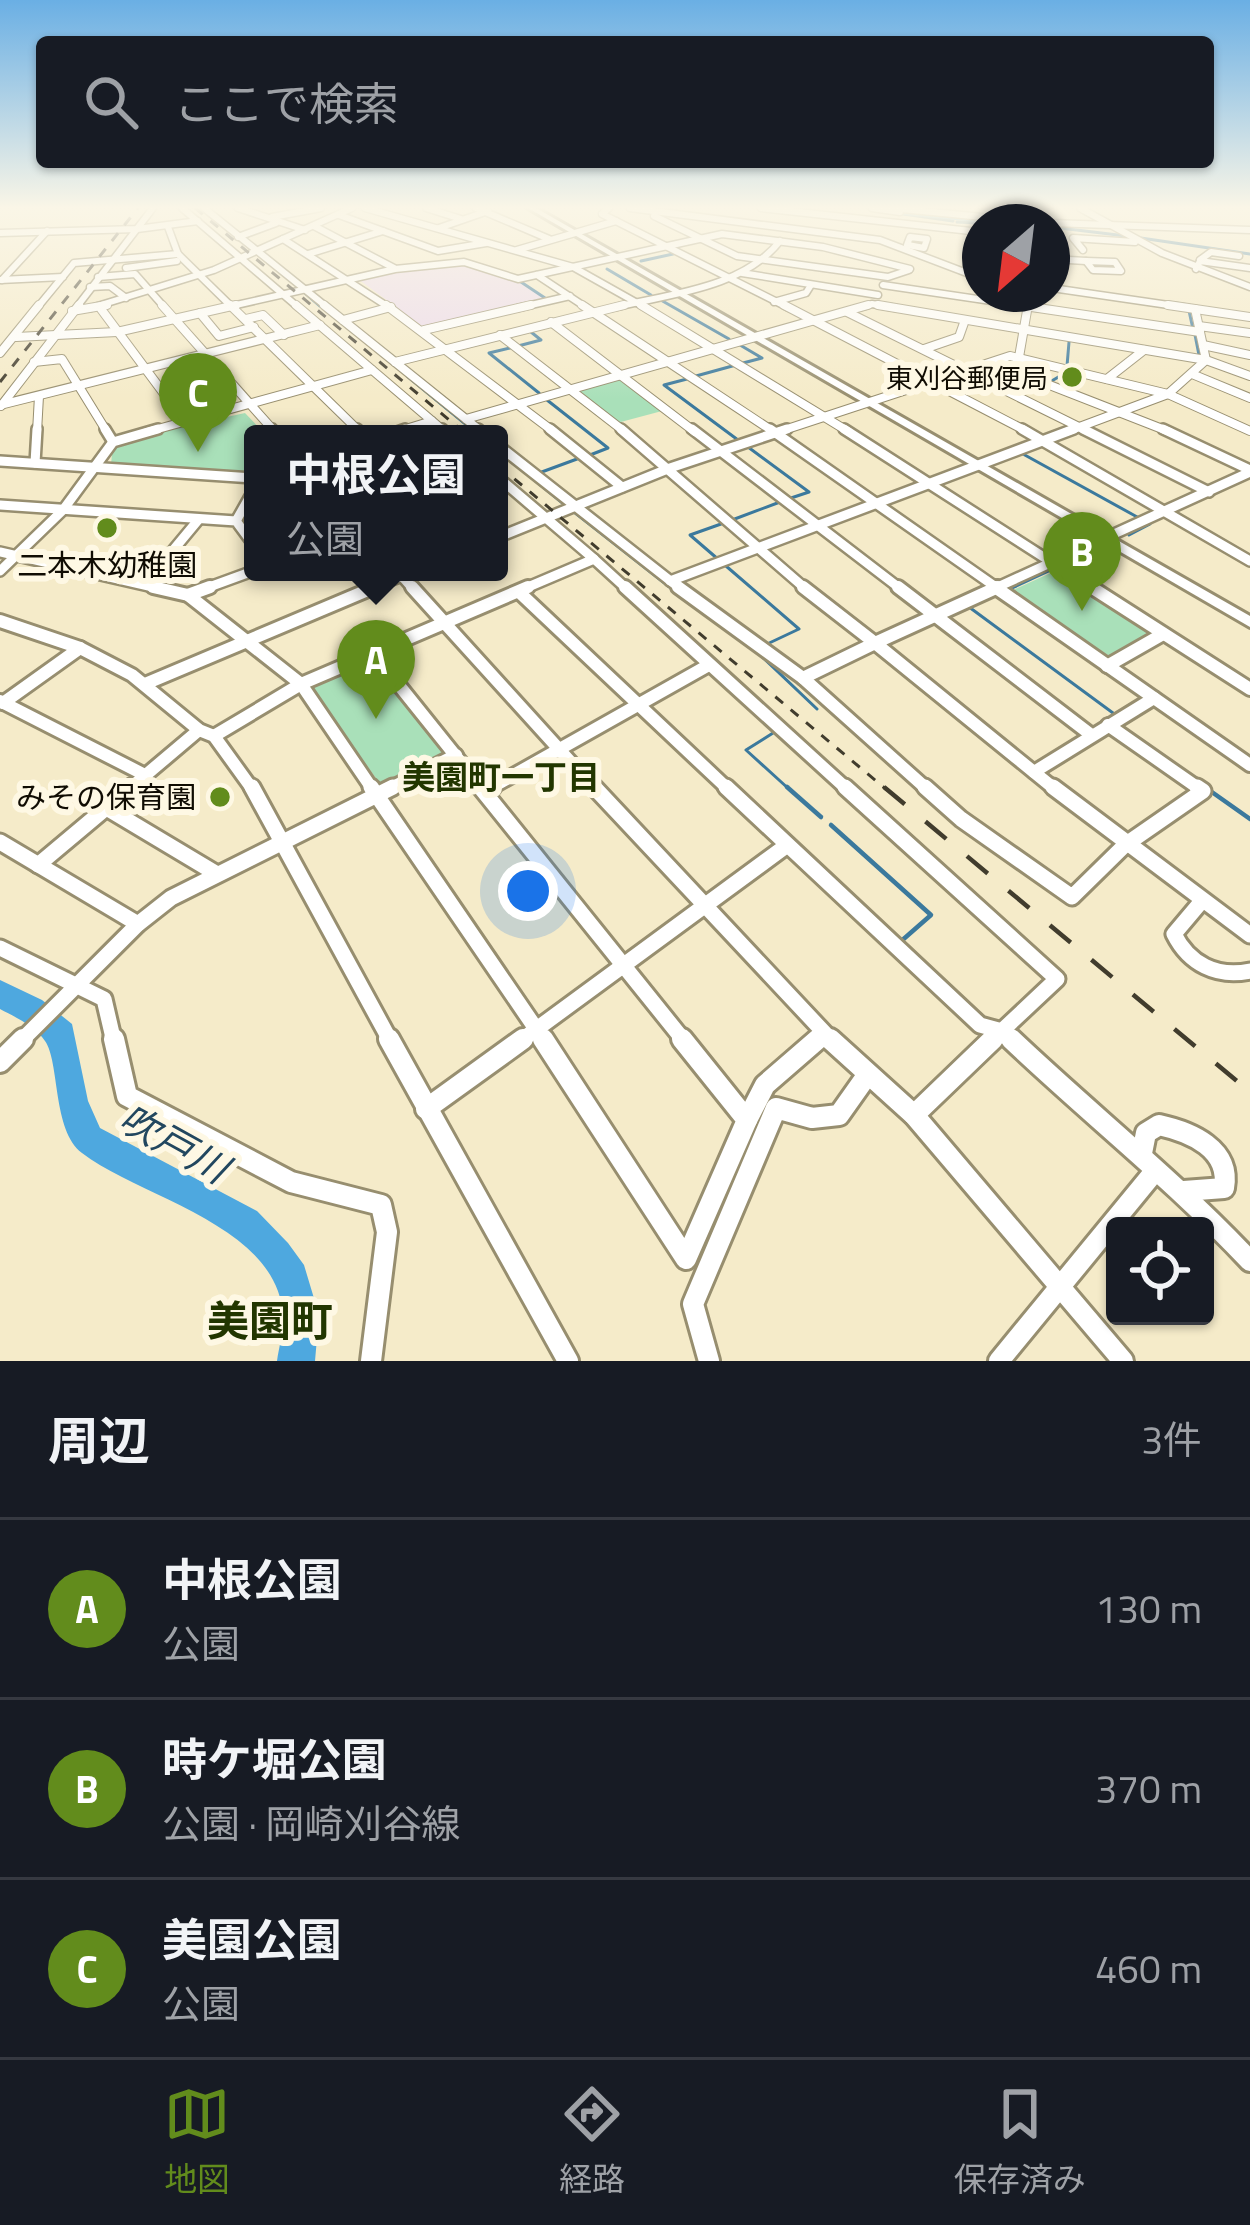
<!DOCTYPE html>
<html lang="ja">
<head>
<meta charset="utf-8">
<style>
  :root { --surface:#171b24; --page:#20242c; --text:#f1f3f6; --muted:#9ea1a6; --line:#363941; --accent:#628c1c }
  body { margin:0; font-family:"Titillium Web","Noto Sans JP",sans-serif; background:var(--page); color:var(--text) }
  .controls { position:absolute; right:36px; bottom:36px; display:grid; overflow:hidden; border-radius:12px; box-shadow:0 3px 9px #0004 }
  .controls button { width:108px; height:108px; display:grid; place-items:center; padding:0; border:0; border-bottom:3px solid var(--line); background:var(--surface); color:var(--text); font:60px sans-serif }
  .compass { position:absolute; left:962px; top:204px; width:108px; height:108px; border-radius:50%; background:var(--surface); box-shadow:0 3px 9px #0004; rotate:208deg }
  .you { position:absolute; left:528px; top:891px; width:42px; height:42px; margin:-30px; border:9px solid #fff; border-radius:50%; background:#1a73e8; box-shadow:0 0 0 18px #1a73e833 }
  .badge { display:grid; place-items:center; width:78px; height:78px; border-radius:50%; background:var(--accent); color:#fff; font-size:39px; font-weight:700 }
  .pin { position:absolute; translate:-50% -99px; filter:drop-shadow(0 3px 6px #0008) }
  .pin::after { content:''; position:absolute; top:63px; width:42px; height:36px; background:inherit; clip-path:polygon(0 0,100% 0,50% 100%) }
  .popup { position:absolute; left:244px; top:425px; width:264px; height:156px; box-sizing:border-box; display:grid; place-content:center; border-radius:12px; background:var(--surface); filter:drop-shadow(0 3px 9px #0005); font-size:39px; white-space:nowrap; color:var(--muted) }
  .popup b { font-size:45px; color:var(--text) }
  .popup::after { content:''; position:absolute; left:50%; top:100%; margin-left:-24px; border:24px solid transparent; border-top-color:var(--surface) }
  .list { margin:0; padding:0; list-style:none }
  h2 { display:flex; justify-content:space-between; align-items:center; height:156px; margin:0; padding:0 48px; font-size:51px }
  h2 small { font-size:39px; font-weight:400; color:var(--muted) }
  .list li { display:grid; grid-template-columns:78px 1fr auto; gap:36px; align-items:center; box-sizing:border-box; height:180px; padding:0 48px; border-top:3px solid var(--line) }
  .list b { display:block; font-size:45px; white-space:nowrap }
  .list p { margin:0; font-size:39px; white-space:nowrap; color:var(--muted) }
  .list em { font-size:39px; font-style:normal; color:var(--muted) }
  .icon { flex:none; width:66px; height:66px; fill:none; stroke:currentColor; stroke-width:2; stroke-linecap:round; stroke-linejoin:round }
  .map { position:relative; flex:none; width:1250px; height:1361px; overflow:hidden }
  .search { position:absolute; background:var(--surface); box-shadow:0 3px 9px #0004; left:36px; right:36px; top:36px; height:132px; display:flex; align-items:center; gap:30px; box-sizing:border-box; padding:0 42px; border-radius:12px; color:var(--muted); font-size:45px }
  .sheet { height:696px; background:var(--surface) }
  nav { display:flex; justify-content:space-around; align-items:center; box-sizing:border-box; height:168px; border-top:3px solid var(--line); background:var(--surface); font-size:33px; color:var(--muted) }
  nav a { display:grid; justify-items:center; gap:6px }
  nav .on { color:var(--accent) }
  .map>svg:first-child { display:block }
  .education { fill:#ecdaec }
  .green { fill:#a9e0b9 }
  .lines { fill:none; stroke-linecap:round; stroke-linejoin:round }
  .stream-far1 { stroke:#3b799d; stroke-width:3 }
  .stream { stroke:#3b799d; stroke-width:4.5 }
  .canal { stroke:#4ea8df; stroke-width:6 }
  .river { fill:#4ea8df; fill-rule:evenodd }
  .minor-far5-casing { stroke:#978e6f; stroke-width:9 }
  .minor-far4-casing { stroke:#978e6f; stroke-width:10 }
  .minor-far3-casing { stroke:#978e6f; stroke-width:14 }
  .minor-far2-casing { stroke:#978e6f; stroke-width:18 }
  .minor-far1-casing { stroke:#978e6f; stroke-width:21 }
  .minor-casing { stroke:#978e6f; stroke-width:26 }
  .major-casing { stroke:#978e6f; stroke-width:6 }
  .minor-far5 { stroke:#fff; stroke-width:6 }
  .minor-far4 { stroke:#fff; stroke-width:8 }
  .minor-far3 { stroke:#fff; stroke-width:9 }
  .minor-far2 { stroke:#fff; stroke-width:12 }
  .minor-far1 { stroke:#fff; stroke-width:15 }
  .minor { stroke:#fff; stroke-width:20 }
  .major { fill:#fff; fill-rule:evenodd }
  .rail-far1 { stroke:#413c2d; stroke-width:3; stroke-dasharray:10 10; stroke-linecap:butt }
  .rail { stroke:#413c2d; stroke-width:4.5; stroke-dasharray:27 27; stroke-linecap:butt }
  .poi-dot { fill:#628c1c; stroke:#fef8e4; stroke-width:4.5 }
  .labels { text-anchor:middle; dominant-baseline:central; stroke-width:12; stroke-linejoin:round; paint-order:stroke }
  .far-poi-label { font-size:27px; fill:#100c03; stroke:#fef8e4; text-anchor:end }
  .poi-label { font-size:30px; fill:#100c03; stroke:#fef8e4 }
  .neighbourhood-label { font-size:33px; font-weight:bold; fill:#223600; stroke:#fef8e4 }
  .near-water-label { font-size:39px; font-style:italic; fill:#22475f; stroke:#fef8e4 }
  .near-quarter-label { font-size:42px; font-weight:bold; fill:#223600; stroke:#fef8e4 }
</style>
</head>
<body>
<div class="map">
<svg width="1250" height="1361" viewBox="0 0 1250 1361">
  <rect width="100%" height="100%" fill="#f5ebc9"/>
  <polygon class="education" points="461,263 515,280 546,299 423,327 358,279"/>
  <g class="green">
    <polygon points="621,377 662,411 617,423 576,391"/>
    <polygon points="245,413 265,434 253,434 253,475 111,465 113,442"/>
    <polygon points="1057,570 1155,631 1112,658 1011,591"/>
    <polygon points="368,660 374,660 445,750 443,756 383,788 310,688 312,683"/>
  </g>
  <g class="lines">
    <g class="stream-far1">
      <polyline points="903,214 953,221"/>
      <polyline points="957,222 980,223"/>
      <polyline points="1052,227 1126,236"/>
      <polyline points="1141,238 1250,254"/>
      <polyline points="641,261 673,254"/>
      <polyline points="607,269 651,295"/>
      <polyline points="518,280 545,298"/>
      <polyline points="305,293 320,306"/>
      <polyline points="659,299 729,339"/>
      <polyline points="1189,311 1193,329"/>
      <polyline points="1195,335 1199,355"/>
      <polyline points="740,345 762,358 743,363"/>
      <polyline points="518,346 541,340 531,332"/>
      <polyline points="510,348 489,353 539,393"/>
      <polyline points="1067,366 1069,342"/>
      <polyline points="407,376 474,431"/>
      <polyline points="696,376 736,365"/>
      <polyline points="687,379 664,385 738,440"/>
      <polyline points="1050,382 1065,373"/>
      <polyline points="1019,393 1041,385"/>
      <polyline points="547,400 608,448 590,455"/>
      <polyline points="748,447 809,492 791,498"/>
      <polyline points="1023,454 1139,518"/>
      <polyline points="505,456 565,505"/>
      <polyline points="539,473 577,459"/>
      <polyline points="574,512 681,596"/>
      <polyline points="732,520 780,502"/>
      <polyline points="1129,535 1150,524"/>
      <polyline points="719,560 690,535 721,524"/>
      <polyline points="1065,564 1107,544"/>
      <polyline points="726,566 799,629 765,645"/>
      <polyline points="1010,589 1053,569"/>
      <polyline points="991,597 969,607 1113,713"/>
      <polyline points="755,650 817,709"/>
      <polyline points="773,733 746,750 790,790"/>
    </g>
    <g class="stream">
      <polyline points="787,787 821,817"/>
      <polyline points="1209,790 1250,819"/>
      <polyline points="831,825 931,915 899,943"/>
    </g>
    <polyline class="canal" points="905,212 1005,222"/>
    <path class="river" d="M0,980L42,1000L72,1024L88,1101L100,1128L257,1211L288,1243L304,1265L319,1315L315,1361H277C279,1347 284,1330 283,1315C277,1225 141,1198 82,1153C52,1130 60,1062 45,1041C35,1026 15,1017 0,1009Z"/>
    <defs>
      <g id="minor-far5">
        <polyline points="182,208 299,308"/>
        <polyline points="204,208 328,308"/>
        <polyline points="238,208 305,230"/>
        <polyline points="365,208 573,267 646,308"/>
        <polyline points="426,208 461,219"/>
        <polyline points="476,208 549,239"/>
        <polyline points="609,208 602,214 789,308"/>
        <polyline points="630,208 880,240 980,278"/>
        <polyline points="761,208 980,232"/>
        <polyline points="872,208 900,212"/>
        <polyline points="892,208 1032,222"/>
        <polyline points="1080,208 1162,253 1250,287"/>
        <polyline points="339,215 438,251 486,243"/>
        <polyline points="654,216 737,256 888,277 909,270"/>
        <polyline points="272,217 321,208"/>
        <polyline points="1052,223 1250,230"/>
        <polyline points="314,226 394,268"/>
        <polyline points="168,227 178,254 233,308"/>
        <polyline points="439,228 488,211"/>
        <polyline points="0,233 137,229 198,221"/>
        <polyline points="238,237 276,223"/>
        <polyline points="283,239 390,308"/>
        <polyline points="907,245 910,237 927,239 924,248 908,245"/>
        <polyline points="517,250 616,221"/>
        <polyline points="1083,250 1073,238 1135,242"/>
        <polyline points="308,254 383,231"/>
        <polyline points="1052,259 1086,261"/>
        <polyline points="1200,260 1211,252 1239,256"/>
        <polygon points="1086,261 1115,262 1121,271 1093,270"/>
        <polyline points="126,268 177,261"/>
        <polyline points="1196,269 1200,261 1250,268"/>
        <polyline points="742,273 878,295"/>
        <polyline points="537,275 587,308"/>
        <polyline points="98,277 135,274 165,308"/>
        <polyline points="0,280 63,277"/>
        <polyline points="2,280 47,231"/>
        <polyline points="883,285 1038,308"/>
        <polyline points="90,287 110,286 126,298"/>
        <polyline points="1052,288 1189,308"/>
        <polyline points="774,302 806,293 811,285"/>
        <polyline points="37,308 74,263 178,254"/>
        <polyline points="76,308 153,208"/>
        <polyline points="91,308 214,270 352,208"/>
        <polyline points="223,308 395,269 464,262 518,279 722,234 823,247 910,269"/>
        <polyline points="518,308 570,296"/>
        <path d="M612,308C668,294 742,289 780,241"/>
        <polyline points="858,308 872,304 896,308"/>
        <polyline points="1028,308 1030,294"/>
      </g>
      <g id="minor-far4">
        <polyline points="162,305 275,432"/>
        <polyline points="230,305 360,432"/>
        <polyline points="296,305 445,432"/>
        <polyline points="324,305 482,432"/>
        <polyline points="386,305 554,432"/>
        <polyline points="582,305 774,432"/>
        <polyline points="641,305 849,432"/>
        <polyline points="784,305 1028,432"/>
        <polyline points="878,305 1206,360 1250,376"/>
        <polyline points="1018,305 1200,332"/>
        <polyline points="1168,305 1250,317"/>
        <polyline points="101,309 185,422"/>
        <polyline points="1195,309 1206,360"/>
        <polyline points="72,311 107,305"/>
        <polyline points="847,312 1089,432"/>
        <polyline points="200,313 219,336 254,327"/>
        <polyline points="246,319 263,315 284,335"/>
        <polyline points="343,320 391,307"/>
        <polyline points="551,322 695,432"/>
        <polyline points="1199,326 1250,333"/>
        <polyline points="424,330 531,305"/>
        <polyline points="500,335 625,432"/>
        <polyline points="16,337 117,332 236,305"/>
        <polyline points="1203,345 1250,355"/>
        <polyline points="924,349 959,337 965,320"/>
        <polyline points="0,353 39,305"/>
        <polyline points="1019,357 1028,305"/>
        <polyline points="34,362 62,359 107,432"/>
        <polyline points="395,362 624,305"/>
        <polyline points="993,363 1170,432"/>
        <polyline points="1192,374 1250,398"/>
        <polyline points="1107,379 1144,350"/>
        <polyline points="0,405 320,325"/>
        <polyline points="1,406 79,305"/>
        <polyline points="466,419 868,305"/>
        <polyline points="37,432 39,396"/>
        <polyline points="147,432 372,370"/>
        <polyline points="396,432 432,421"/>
        <polyline points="778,432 1010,356 1168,394 1250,431"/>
        <polyline points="1066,432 1168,394 1206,360"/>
      </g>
      <g id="minor-far3">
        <polyline points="105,429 113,442"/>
        <polyline points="272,429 276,434"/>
        <polyline points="357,429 362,434"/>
        <polyline points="442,429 447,434"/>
        <polyline points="478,429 484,434"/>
        <polyline points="550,429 622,487"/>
        <polyline points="621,429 807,590"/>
        <polyline points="692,429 902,590"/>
        <polyline points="770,429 1000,590"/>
        <polyline points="844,429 1095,590"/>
        <polyline points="1022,429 1250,561"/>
        <polyline points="1083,429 1209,492"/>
        <polyline points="1163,429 1250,470"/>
        <polyline points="391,434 405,429"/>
        <polyline points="499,446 682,590"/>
        <polyline points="0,461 253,478"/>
        <polyline points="35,463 37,429"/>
        <polyline points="499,478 594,559 521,590"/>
        <polyline points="0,505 236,521 253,544"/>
        <polyline points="236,521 253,491"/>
        <polyline points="499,537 670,468 787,429"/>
        <polyline points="0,552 166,590"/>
        <polyline points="594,559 628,590"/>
        <polyline points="0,571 63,510 113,442 158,429"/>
        <polyline points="398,572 414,590"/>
        <polyline points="670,581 1074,429"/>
        <polyline points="145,584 199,519"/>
        <polyline points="201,590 253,571"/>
        <polyline points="368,590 411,572"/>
        <polyline points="991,590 1250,472"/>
      </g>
      <g id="minor-far2">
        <polyline points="153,587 188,595 301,684 373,790"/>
        <polyline points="412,587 596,790"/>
        <polyline points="625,587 848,790"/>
        <polyline points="678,587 803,678 928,790"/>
        <polyline points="898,587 1090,734"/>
        <polyline points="995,587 1250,765"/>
        <polyline points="998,587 875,643 1056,790"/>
        <polyline points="1091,587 1250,689"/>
        <polyline points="519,592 729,790"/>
        <polyline points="188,595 210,587"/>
        <polyline points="0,621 80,648 132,675 199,730 214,736 253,790"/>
        <polyline points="374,654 483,790"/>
        <polyline points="1107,666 1163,634"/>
        <polyline points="803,678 875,643 803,587"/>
        <polyline points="145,684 375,587"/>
        <polyline points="0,701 143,774"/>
        <polyline points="3,703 80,648"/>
        <polyline points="1108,725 1201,790"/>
        <polyline points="214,736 301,684 528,587"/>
        <polyline points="1034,772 1154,698"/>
        <polyline points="128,790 199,730"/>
        <polyline points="387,790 456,755"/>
        <polyline points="487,790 707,666"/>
      </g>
      <g id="minor-far1">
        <polyline points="252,787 391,1042"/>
        <polyline points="371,787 545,1042"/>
        <polyline points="480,787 685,1042"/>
        <polyline points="594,787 833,1042"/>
        <polyline points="726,787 980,1025 1002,1031 1014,1042"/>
        <polyline points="845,787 1057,979 990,1042"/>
        <polyline points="925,787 961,819 1072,897 1125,845 1203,791 1197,787"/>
        <polyline points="1053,787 1250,935"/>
        <polyline points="485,791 493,787"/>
        <polyline points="105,807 217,874"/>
        <polyline points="0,842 138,924"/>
        <polyline points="38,865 131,787"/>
        <path d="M1201,902L1174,934C1189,964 1217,978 1250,971"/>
        <polyline points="0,948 104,999 114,1042"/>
        <polyline points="20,1042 138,924 171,898 393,787"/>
        <polyline points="519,1042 786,846"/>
        <polyline points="814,1042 824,1034"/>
      </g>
      <g id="minor">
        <polyline points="114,1039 127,1096 291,1182 381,1205 387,1232 371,1361"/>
        <polyline points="389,1039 568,1361"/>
        <polyline points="543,1039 686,1259 747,1120 682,1039"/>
        <polyline points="830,1039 914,1115 1123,1361"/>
        <path d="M1011,1039C1091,1115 1175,1181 1250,1261"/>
        <polyline points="0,1062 23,1039"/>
        <polyline points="426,1109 523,1039"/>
        <polyline points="914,1115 993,1039"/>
        <polyline points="747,1120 765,1085 818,1039"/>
        <path d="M1142,1153L1146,1133L1159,1125C1191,1132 1231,1149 1224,1188L1184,1191"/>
        <polyline points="709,1361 693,1304 776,1108 812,1118 839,1115 868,1074"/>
        <polyline points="999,1361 1155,1171"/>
      </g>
      <polygon id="major" points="528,208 536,208 1250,616 1250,627"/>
    </defs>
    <use href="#minor-far5" class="minor-far5-casing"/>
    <use href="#minor-far4" class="minor-far4-casing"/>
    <use href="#minor-far3" class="minor-far3-casing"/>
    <use href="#minor-far2" class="minor-far2-casing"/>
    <use href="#minor-far1" class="minor-far1-casing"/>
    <use href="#minor" class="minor-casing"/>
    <use href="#major" class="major-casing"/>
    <use href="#minor-far5" class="minor-far5"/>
    <use href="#minor-far4" class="minor-far4"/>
    <use href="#minor-far3" class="minor-far3"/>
    <use href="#minor-far2" class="minor-far2"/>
    <use href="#minor-far1" class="minor-far1"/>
    <use href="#minor" class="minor"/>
    <use href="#major" class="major"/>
    <g class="rail-far1">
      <polyline points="195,208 466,434"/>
      <polyline points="0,382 138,208"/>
      <polyline points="499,466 887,790"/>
    </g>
    <polyline class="rail" points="884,787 1250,1092"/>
  </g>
  <linearGradient id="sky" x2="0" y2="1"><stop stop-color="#6aafe4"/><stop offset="0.52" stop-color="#faf6e7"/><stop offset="1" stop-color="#faf6e7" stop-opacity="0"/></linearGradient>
  <rect width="1250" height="399" fill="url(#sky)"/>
  <g class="poi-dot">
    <circle cx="1072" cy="377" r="12"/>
    <circle cx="107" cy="528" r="12"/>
    <circle cx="220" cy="797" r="12"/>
  </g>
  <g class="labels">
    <g class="far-poi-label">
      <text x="1048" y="377">東刈谷郵便局</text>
    </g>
    <g class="poi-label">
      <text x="107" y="565">二本木幼稚園</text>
      <text x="196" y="797" text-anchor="end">みその保育園</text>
    </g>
    <g class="neighbourhood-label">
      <text x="501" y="777">美園町一丁目</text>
    </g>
    <g class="near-water-label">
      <text transform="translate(174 1143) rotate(29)">吹戸川</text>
    </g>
    <g class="near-quarter-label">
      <text x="270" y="1320">美園町</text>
    </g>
  </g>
</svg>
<div class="controls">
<button><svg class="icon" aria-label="locate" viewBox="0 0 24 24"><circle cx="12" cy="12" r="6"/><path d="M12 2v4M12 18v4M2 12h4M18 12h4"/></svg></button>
</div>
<svg class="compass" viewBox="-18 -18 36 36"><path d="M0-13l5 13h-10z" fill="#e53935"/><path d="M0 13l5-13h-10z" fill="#9ea1a6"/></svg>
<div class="you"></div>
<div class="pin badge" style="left:376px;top:719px">A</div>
<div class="popup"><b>中根公園</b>公園</div>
<div class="pin badge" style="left:1082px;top:611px">B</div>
<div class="pin badge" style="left:198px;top:452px">C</div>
<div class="search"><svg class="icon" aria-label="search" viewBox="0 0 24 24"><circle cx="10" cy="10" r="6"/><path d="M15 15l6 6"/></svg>ここで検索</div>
</div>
<section class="sheet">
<h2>周辺<small>3件</small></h2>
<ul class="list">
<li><span class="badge">A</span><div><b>中根公園</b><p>公園</p></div><em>130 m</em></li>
<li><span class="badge">B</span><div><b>時ケ堀公園</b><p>公園 · 岡崎刈谷線</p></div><em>370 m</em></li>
<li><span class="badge">C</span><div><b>美園公園</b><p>公園</p></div><em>460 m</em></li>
</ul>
</section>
<nav>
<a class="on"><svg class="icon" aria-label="map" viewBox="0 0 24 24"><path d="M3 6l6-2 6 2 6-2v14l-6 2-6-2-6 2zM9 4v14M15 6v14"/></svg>地図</a>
<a><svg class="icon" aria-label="directions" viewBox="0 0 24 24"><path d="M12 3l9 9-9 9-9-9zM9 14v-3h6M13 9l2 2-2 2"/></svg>経路</a>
<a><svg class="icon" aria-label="saved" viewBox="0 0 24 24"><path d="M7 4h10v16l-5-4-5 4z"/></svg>保存済み</a>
</nav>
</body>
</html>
